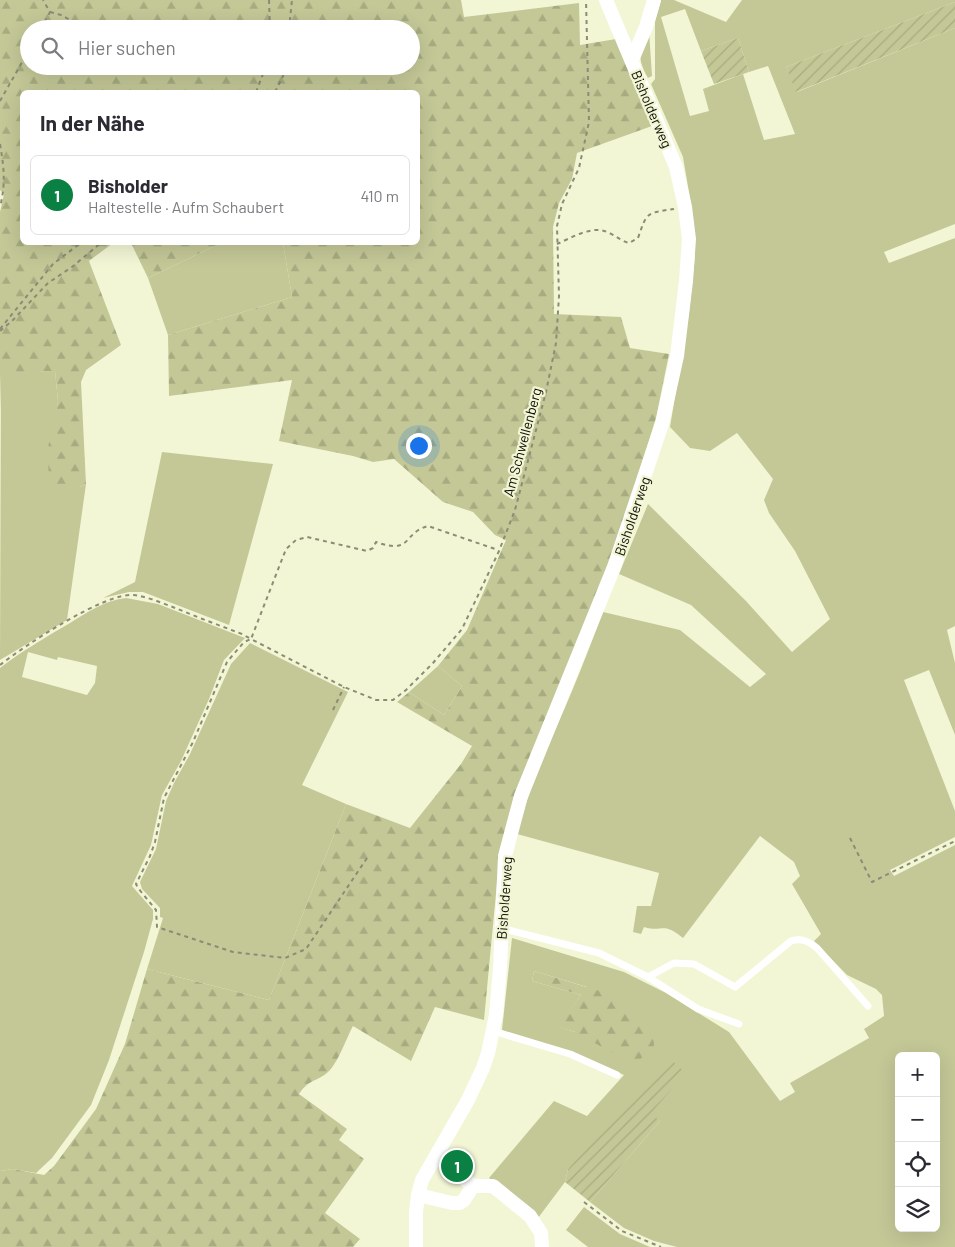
<!DOCTYPE html>
<html lang="de">
<head>
<meta charset="utf-8">
<style>
  :root { --surface:#fff; --page:#f7f7f7; --text:#2b2b33; --muted:#7c7c81; --line:#e1e1e2; --accent:#0b8043 }
  body { margin:0; font-family:Barlow,sans-serif; background:var(--page); color:var(--text) }
  .controls { position:absolute; right:15px; bottom:15px; display:grid; overflow:hidden; border-radius:8px; box-shadow:0 5px 20px #0002 }
  .controls button { width:45px; height:45px; display:grid; place-items:center; padding:0; border:0; border-bottom:1px solid var(--line); background:var(--surface); color:var(--text); font:25px sans-serif }
  .you { position:absolute; left:418px; top:445px; width:18px; height:18px; margin:-12px; border:4px solid #fff; border-radius:50%; background:#1a73e8; box-shadow:0 0 0 8px #1a73e833 }
  .badge { display:grid; place-items:center; width:32px; height:32px; border-radius:50%; background:var(--accent); color:#fff; font-size:16px; font-weight:700 }
  .pin { position:absolute; translate:-50% -50%; border:2px solid #fff; box-shadow:0 1px 5px #0006 }
  .list { margin:0; padding:0; list-style:none }
  h2 { display:flex; justify-content:space-between; align-items:center; height:65px; margin:0; padding:0 20px; font-size:21px }
  h2 small { font-size:16px; font-weight:400; color:var(--muted) }
  .list li { display:grid; grid-template-columns:32px 1fr auto; gap:15px; align-items:center; box-sizing:border-box; height:80px; margin:0 10px 10px; padding:0 10px; border:1px solid var(--line); border-radius:8px }
  .list b { display:block; font-size:19px; white-space:nowrap }
  .list p { margin:0; font-size:16px; white-space:nowrap; color:var(--muted) }
  .list em { font-size:16px; font-style:normal; color:var(--muted) }
  .icon { flex:none; width:28px; height:28px; fill:none; stroke:currentColor; stroke-width:2; stroke-linecap:round; stroke-linejoin:round }
  .map { position:relative; flex:none; width:955px; height:1247px; overflow:hidden }
  .search { position:absolute; background:var(--surface); box-shadow:0 5px 20px #0002; left:20px; top:20px; width:400px; height:55px; display:flex; align-items:center; gap:12px; box-sizing:border-box; padding:0 18px; border-radius:28px; color:var(--muted); font-size:19px }
  .panel { position:absolute; background:var(--surface); box-shadow:0 5px 20px #0002; left:20px; top:90px; width:400px; height:155px; border-radius:8px }
  .map>svg:first-child { display:block }
  .grass { fill:#c4c897; fill-rule:evenodd }
  .forest { fill:url(#forest-firs); fill-rule:evenodd }
  .garden { fill:url(#garden-furrows) }
  .lines { fill:none; stroke-linecap:round; stroke-linejoin:round }
  .path { stroke:#8a8c76; stroke-width:2; stroke-dasharray:4 4; stroke-linecap:butt }
  .lane { stroke:#fff; stroke-width:7 }
  .street { stroke:#fff; stroke-width:14 }
  .labels { text-anchor:middle; dominant-baseline:central; stroke-width:4.5; stroke-linejoin:round; paint-order:stroke }
  .street-label { font-size:14px; fill:#0c0d04; stroke:#f3f6d5 }
</style>
</head>
<body>
<div class="map">
<svg width="955" height="1247" viewBox="0 0 955 1247">
  <defs>
    <pattern id="forest-firs" width="22" height="20" patternUnits="userSpaceOnUse" patternTransform="scale(1.25)"><rect width="22" height="20" fill="#c4c897"/><path d="M5 1l3.5 6h-7zM16 11l3.5 6h-7z" fill="#a7ab80"/></pattern>
    <pattern id="garden-furrows" width="10" height="10" patternUnits="userSpaceOnUse" patternTransform="scale(1.25)"><rect width="10" height="10" fill="#c4c897"/><path d="M-1 1l2-2M0 10L10 0M9 11l2-2" fill="none" stroke="#a7ab80"/></pattern>
  </defs>
  <rect width="100%" height="100%" fill="#f3f6d5"/>
  <g class="grass">
    <path d="M661,0H674L726,22L742,0H955V2L786,67L797,92L955,28V224L884,252L889,263L955,238V626L947,630L955,663V735L929,670L904,680L955,811V837L890,870L894,876L955,845V1247H677L654,1241L624,1228L590,1202L660,1121L651,1114L568,1169L565,1182L538,1218L489,1178L554,1101L587,1116L624,1075L569,1052L502,1030L512,938L624,972L666,993L729,1032L780,1101L795,1092L790,1083L869,1038L864,1029L884,1016L882,995L876,989L847,975L814,941L821,934L792,884L800,876L794,862L760,836L683,938C662,921 663,933 644,927L641,934L633,932L637,906H651L659,873L517,834C530,783 552,739 572,691C583,665 593,638 603,612L680,630L750,687L766,674L691,605L619,574L648,504L746,601L792,652L830,619L795,551L769,513L764,500L773,479L737,433L710,451L690,448L670,427L689,313L695,256L691,204L683,157L651,84L655,79V22ZM685,9L701,51L738,38L749,72L768,66L795,134L764,140L743,74L703,89L709,111L690,116L661,17ZM534,971L587,987L575,1032L559,1027L581,995L532,981ZM899,1056H936V1228H899Z"/>
    <path d="M649,31L652,76L648,78C636,57 640,51 649,31Z"/>
    <polygon points="221,243 283,243 292,297 168,335 148,278"/>
    <polygon points="55,371 58,401 54,426 50,486 80,487 86,484 67,620 0,660 1,373"/>
    <polygon points="162,452 273,464 229,625 143,592 129,592 103,598 135,582"/>
    <path d="M126,598L158,604L245,638L224,660L209,699L181,761L162,795L151,845L132,886L153,910V919L144,952L109,1060L91,1105L52,1158L36,1173L13,1169L0,1171V668C22,651 46,637 70,623C88,612 105,600 126,598ZM28,652L57,660L58,657L97,666L95,683L87,695L22,677Z"/>
    <polygon points="250,643 348,692 302,785 346,804 269,1000 147,969 163,918 160,917 160,908 142,889 140,882 156,849 166,801 174,783 190,754 231,664"/>
    <polygon points="438,666 462,686 444,715 409,692"/>
    <polygon points="584,1207 620,1234 650,1247 588,1247 566,1230"/>
  </g>
  <g class="forest">
    <path d="M0,0H461L464,17L579,3L580,45L616,39L652,126L577,153L572,179L559,203L553,227L554,314L621,317L630,348L669,354L656,418L610,564L514,796L497,883L484,1020L435,1007L411,1061L353,1026C346,1039 338,1063 328,1072C317,1082 310,1078 299,1094L347,1129L339,1140L364,1159L325,1213L360,1239L353,1247H0V1171L13,1169L44,1175L54,1166L96,1109L125,1044L147,969L269,1000L346,804L410,828L461,764L472,746L397,702L409,692L444,715L462,686L438,666L467,630L506,540L495,535L473,512L443,502L394,459L373,462L353,456L279,441L292,380L169,396L168,335L292,297L283,243L418,242V92H22V242L113,243L89,261L121,345L86,370L81,382L86,484L80,487H50L47,452L58,401L55,371L1,374L0,411V212L4,194L0,190ZM29,29H411V66H29Z"/>
    <polygon points="131,243 221,243 148,278"/>
    <polygon points="534,971 616,996 653,1032 654,1046 634,1065 575,1032 558,1027 581,995 532,981"/>
  </g>
  <g class="garden">
    <polygon points="955,2 955,28 796,92 786,67"/>
    <polygon points="738,38 749,72 714,84 701,51"/>
    <polygon points="670,1059 686,1073 651,1113 660,1121 590,1202 565,1182 568,1169"/>
  </g>
  <g class="lines">
    <g class="path">
      <polyline points="269,0 270,29"/>
      <polyline points="50,12 61,15 86,29"/>
      <polyline points="41,29 50,12 43,0"/>
      <polyline points="289,29 292,0"/>
      <polyline points="256,92 266,66"/>
      <polyline points="275,92 283,76 285,66"/>
      <polyline points="0,101 29,50"/>
      <path d="M0,144C4,168 6,183 0,207"/>
      <path d="M557,244C571,238 592,225 607,232C615,235 621,241 629,243L638,238C647,212 646,213 674,209"/>
      <polyline points="0,329 53,264 82,242"/>
      <polyline points="0,331 12,321 48,283 72,267 102,242"/>
      <path d="M0,665C24,646 105,592 134,595C149,597 164,604 178,609C199,618 221,626 242,634L251,639L286,549L296,540L307,537L367,551L373,548L376,542C413,555 402,533 428,526L498,550"/>
      <polyline points="333,710 344,687"/>
      <polyline points="850,838 872,882 955,841"/>
      <polyline points="367,858 306,949 285,958 233,952 157,927 156,910 138,888 136,884 150,856 155,842 164,798 193,742 227,662 244,642 251,639 344,687 376,700 393,700 406,690 433,663 462,629 499,551 515,510 546,392 556,343 559,296 557,226 562,204 579,168 589,122 586,0"/>
      <polyline points="584,1202 622,1231 661,1247"/>
    </g>
    <g class="lane">
      <polyline points="501,928 599,953 648,977 698,1009 739,1024"/>
      <path d="M648,977L674,963L694,964L735,987L791,941C802,938 808,941 817,948L868,1006"/>
      <polyline points="493,1031 570,1054 617,1075"/>
    </g>
    <g class="street">
      <polyline points="632,60 646,27 654,0"/>
      <polyline points="436,1156 473,1186 493,1186 530,1216 541,1233 542,1247"/>
      <polyline points="473,1186 464,1200 460,1203 452,1203 418,1195 422,1180 468,1100 483,1068 488,1053 496,1015 500,968 505,856 521,796 614,567 662,424 677,356 686,281 689,239 685,207 676,167 606,0"/>
      <polyline points="416,1247 416,1212 418,1195"/>
    </g>
  </g>
  <g class="labels">
    <g class="street-label">
      <text transform="translate(652 109) rotate(67)">Bisholderweg</text>
      <text transform="translate(522 442) rotate(-75)">Am Schwellenberg</text>
      <text transform="translate(632 516) rotate(-71)">Bisholderweg</text>
      <text transform="translate(504 898) rotate(-86)">Bisholderweg</text>
    </g>
  </g>
</svg>
<div class="controls">
<button>+</button>
<button>−</button>
<button><svg class="icon" aria-label="locate" viewBox="0 0 24 24"><circle cx="12" cy="12" r="6"/><path d="M12 2v4M12 18v4M2 12h4M18 12h4"/></svg></button>
<button><svg class="icon" aria-label="layers" viewBox="0 0 24 24"><path d="M12 4l9 5-9 5-9-5zM3 14l9 5 9-5"/></svg></button>
</div>
<div class="you"></div>
<div class="pin badge" style="left:457px;top:1166px">1</div>
<div class="search"><svg class="icon" aria-label="search" viewBox="0 0 24 24"><circle cx="10" cy="10" r="6"/><path d="M15 15l6 6"/></svg>Hier suchen</div>
<section class="panel">
<h2>In der Nähe<small></small></h2>
<ul class="list">
<li><span class="badge">1</span><div><b>Bisholder</b><p>Haltestelle · Aufm Schaubert</p></div><em>410 m</em></li>
</ul>
</section>
</div>
</body>
</html>
